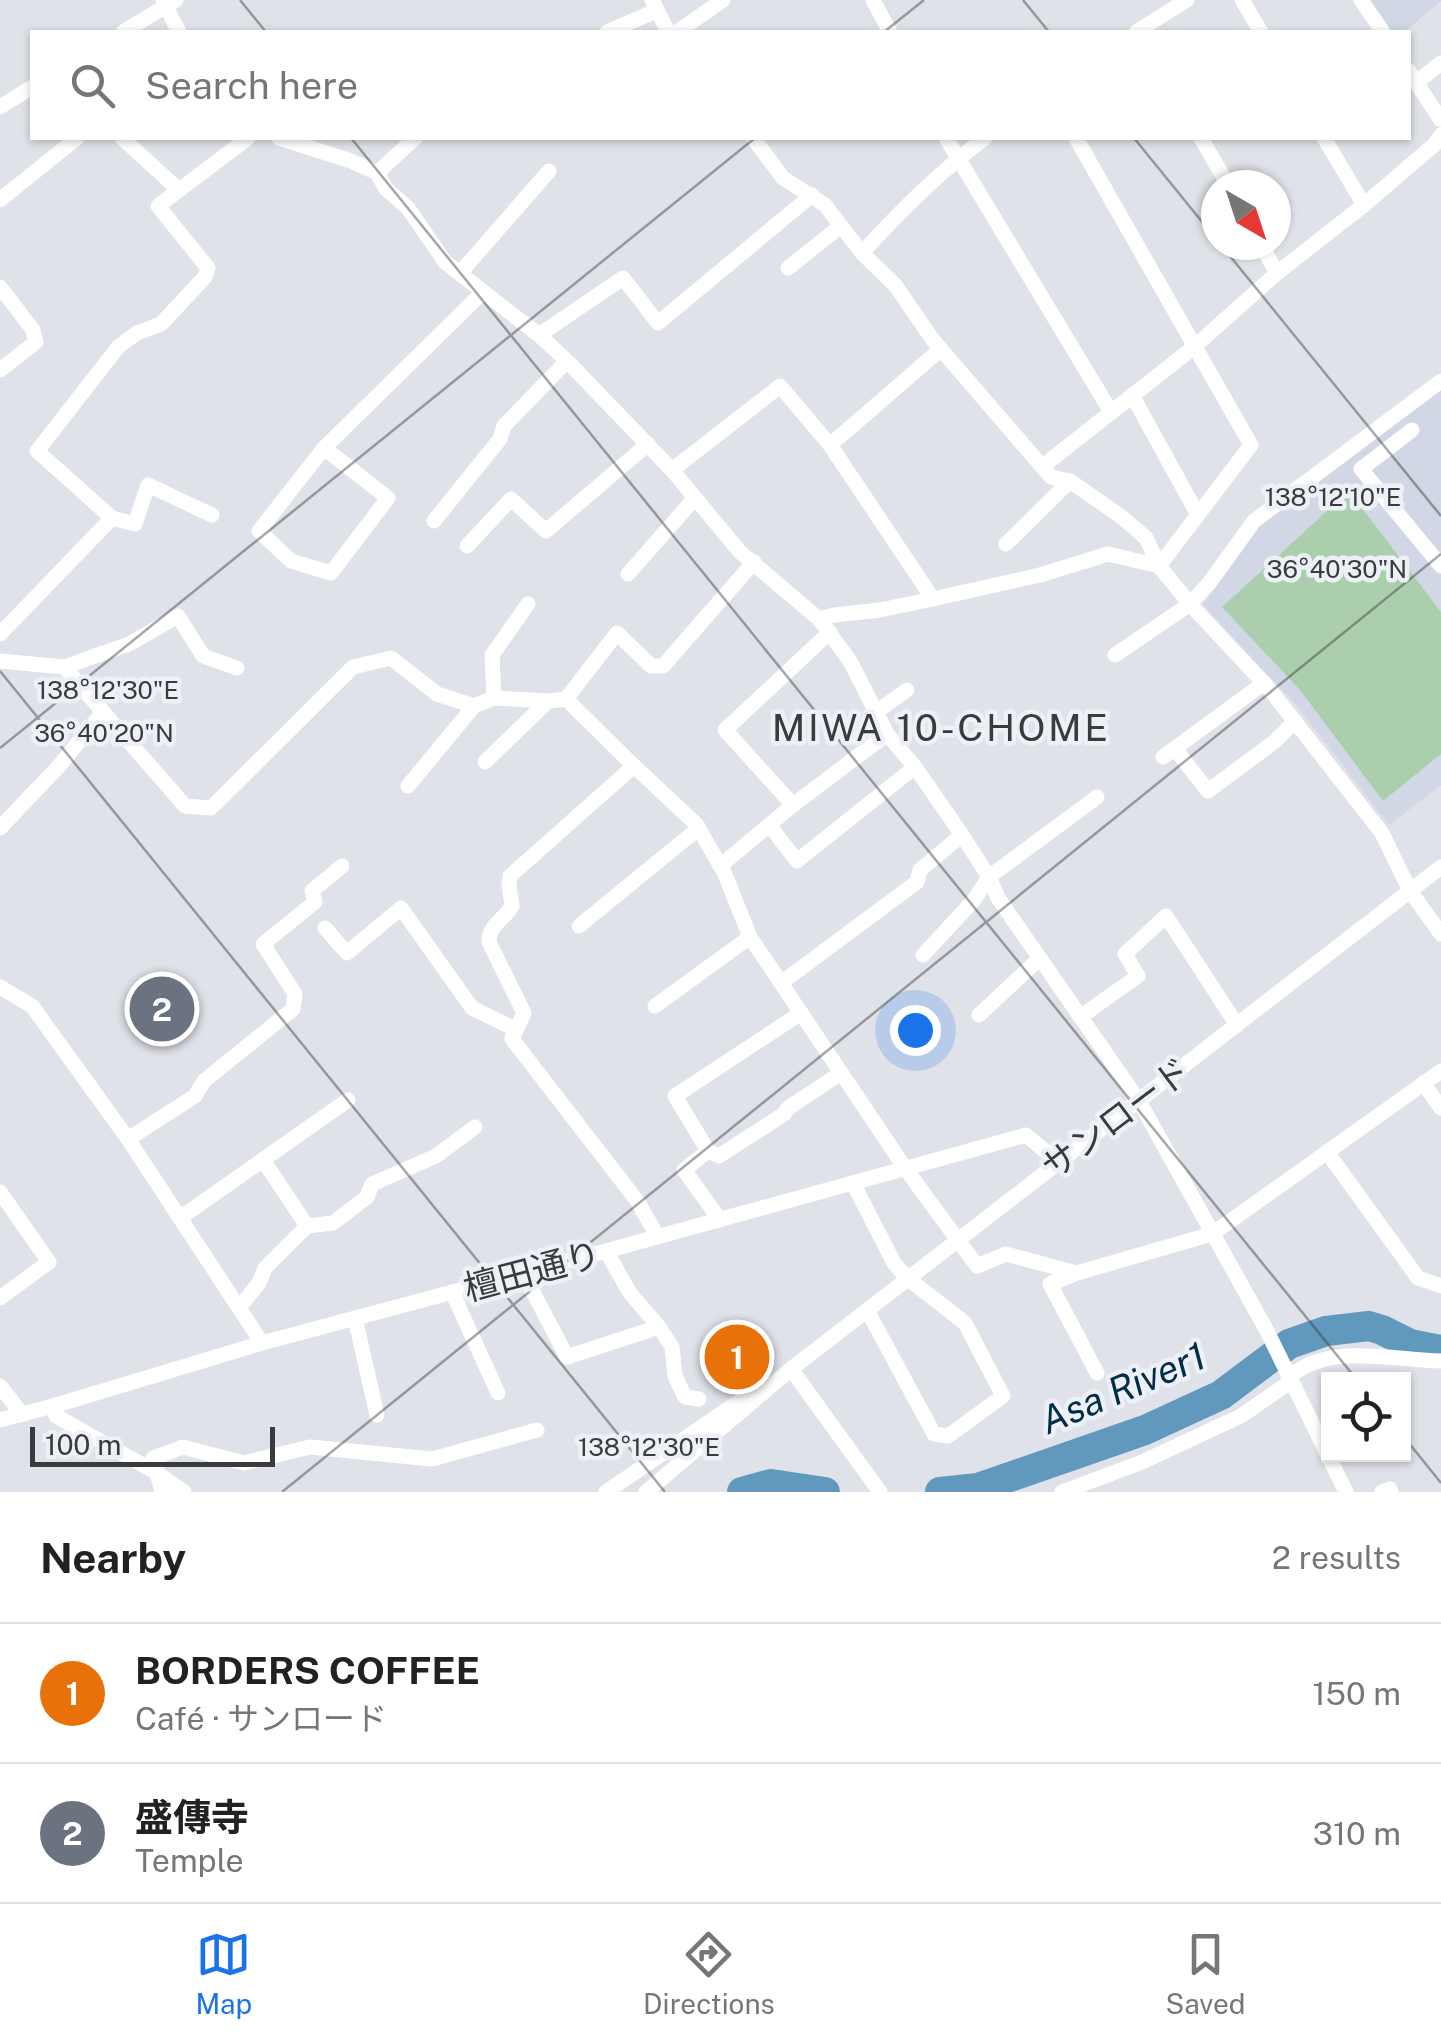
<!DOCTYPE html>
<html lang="en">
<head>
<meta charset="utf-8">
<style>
  :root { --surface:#fff; --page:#f2f2f2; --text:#222; --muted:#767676; --line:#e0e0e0; --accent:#1a73e8 }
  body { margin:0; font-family:"Public Sans","Noto Sans JP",sans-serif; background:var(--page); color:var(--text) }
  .controls { position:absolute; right:30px; bottom:30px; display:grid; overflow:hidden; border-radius:0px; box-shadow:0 2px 8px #0004 }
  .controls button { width:90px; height:90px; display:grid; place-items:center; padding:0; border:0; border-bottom:2px solid var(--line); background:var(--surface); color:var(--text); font:50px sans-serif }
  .compass { position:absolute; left:1201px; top:170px; width:90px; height:90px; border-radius:50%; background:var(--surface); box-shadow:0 2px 8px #0004; rotate:141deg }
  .scale { position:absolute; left:30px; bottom:25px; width:245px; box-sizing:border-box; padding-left:10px; border:5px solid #3a3b3d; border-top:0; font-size:28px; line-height:35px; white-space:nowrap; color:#3a3b3d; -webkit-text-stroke:8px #edf0f6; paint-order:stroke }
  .you { position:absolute; left:915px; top:1030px; width:35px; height:35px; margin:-25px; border:8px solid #fff; border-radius:50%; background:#1a73e8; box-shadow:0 0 0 15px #1a73e833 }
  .badge { display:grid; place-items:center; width:65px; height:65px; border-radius:50%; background:var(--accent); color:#fff; font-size:32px; font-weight:700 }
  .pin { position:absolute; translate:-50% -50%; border:5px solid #fff; box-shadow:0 2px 10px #0006 }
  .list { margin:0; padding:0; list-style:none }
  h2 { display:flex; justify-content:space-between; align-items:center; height:130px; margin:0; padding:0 40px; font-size:42px }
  h2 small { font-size:32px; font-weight:400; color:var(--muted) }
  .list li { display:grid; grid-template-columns:65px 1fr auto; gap:30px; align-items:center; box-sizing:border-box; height:140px; padding:0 40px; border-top:2px solid var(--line) }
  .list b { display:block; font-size:38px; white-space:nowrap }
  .list p { margin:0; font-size:32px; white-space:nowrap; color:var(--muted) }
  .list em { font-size:32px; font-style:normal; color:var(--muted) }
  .icon { flex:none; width:55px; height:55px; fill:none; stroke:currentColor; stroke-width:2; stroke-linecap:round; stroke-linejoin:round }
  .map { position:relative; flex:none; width:1441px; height:1492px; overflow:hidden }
  .search { position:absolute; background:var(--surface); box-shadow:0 2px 8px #0004; left:30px; right:30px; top:30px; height:110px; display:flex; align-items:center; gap:25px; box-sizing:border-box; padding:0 35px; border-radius:0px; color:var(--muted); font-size:38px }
  .sheet { height:410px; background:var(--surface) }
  nav { display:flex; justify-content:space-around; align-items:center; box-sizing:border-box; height:140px; border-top:2px solid var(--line); background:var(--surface); font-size:28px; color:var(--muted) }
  nav a { display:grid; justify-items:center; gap:5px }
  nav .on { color:var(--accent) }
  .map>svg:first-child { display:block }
  .built { fill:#d2d7e5 }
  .green { fill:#abcfac }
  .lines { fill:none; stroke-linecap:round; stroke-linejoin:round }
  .river { stroke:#6198be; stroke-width:30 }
  .minor { stroke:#fff; stroke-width:15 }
  .ticks { fill:none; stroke:#3a3b3d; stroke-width:2.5; stroke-opacity:0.45 }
  .labels { text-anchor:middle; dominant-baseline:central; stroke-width:9; stroke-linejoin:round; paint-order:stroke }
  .street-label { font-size:35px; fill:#3a3b3d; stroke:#edf0f6 }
  .neighbourhood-label { font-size:38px; letter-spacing:2.5px; fill:#3a3b3d; stroke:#edf0f6 }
  .water-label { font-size:38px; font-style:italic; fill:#002d47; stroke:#edf0f6 }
  .ticks-label { font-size:25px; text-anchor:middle; fill:#3a3b3d; stroke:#edf0f6; stroke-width:9; stroke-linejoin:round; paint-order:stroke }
</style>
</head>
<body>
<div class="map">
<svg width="1441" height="1492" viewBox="0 0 1441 1492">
  <rect width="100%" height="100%" fill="#e0e2e9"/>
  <g class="built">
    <polygon points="1369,0 1441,0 1441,1 1404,32 1391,32"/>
    <polygon points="1441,387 1441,785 1389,825 1297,706 1203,605 1263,521"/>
  </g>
  <polygon class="green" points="1349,491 1441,612 1441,754 1383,801 1300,690 1222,607"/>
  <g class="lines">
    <g class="river">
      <polyline points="742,1492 771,1484 825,1492"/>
      <polyline points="940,1492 978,1488 1145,1430 1221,1395 1289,1344 1326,1331 1369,1326 1382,1330 1410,1344 1441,1350"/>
    </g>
    <g class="minor">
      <polyline points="652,0 668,32"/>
      <polyline points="873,0 890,32"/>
      <polyline points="1242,0 1261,32"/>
      <polyline points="1361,0 1383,32"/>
      <polyline points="163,1 179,32"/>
      <polyline points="123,32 176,0"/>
      <polyline points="607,32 656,11"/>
      <polyline points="677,32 723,0"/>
      <polyline points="1136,32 1187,0"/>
      <polyline points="1408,70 1441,120"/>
      <polyline points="1417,82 1441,63"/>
      <polyline points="0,107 32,87"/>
      <polyline points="122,138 179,190"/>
      <polyline points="279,138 351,161 377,173 386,189 408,208 445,262 539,335 567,361 672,470 740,552 819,619 850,661 887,734 915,767 962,835 989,877 998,898 1139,1101 1267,1331 1346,1492"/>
      <polyline points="753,138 783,178 825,205 862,253 895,285 933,340 1051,477 1070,481 1123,518 1146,538 1159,566 1190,604 1271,691 1382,833 1410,891 1441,934"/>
      <polyline points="946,138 1111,412"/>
      <polyline points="1076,138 1251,445 1159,566"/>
      <polyline points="1201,138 1228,185"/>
      <polyline points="1324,138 1364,205"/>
      <polyline points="377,173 415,138"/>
      <polyline points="0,200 77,138"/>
      <polyline points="1261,245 1277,273"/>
      <path d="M862,253C900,211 939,172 985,138"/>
      <polyline points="788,268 841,226"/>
      <polyline points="460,273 549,171"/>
      <polyline points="0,287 33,330 36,342 0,370"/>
      <polyline points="539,335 623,278 658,323 812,195"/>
      <polyline points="1132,395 1198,515"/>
      <polyline points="1412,430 1361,469 1441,566"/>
      <polyline points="830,445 941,349"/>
      <polyline points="324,448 388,498 331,573 291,561 259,531 324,448 482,293"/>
      <polyline points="1043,466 1194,347 1277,273 1364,205 1434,145 1441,135"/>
      <polyline points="672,470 780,386 830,445 933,599"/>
      <polyline points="112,518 37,451 119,346 137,333 161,324 205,277 208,268 158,206 248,138"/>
      <polyline points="434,521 500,439 504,426 567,361"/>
      <polyline points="1006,544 1070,481"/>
      <polyline points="467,546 511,499 546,531 648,444"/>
      <polyline points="628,574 695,498"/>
      <polyline points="819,619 834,615 880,610 933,599 1040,575 1108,554 1159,566"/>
      <polyline points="0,634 112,518 135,524 148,485 212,515"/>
      <polyline points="1115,655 1190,604 1210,582 1254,521 1441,381"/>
      <polyline points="0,661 64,667 185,806 211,808 353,667 391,658 437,694 474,706 494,698 548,701 566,699 634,766 696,824 724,872 750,937 905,1168 977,1266 1006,1254 1077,1273 1212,1234 1441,1071"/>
      <polyline points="64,667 129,644 178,616 203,656 237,668"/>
      <polyline points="494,698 492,655 528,604"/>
      <polyline points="566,699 617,633 651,666 663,666 754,562"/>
      <polyline points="876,712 907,690"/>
      <polyline points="1175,749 1208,791 1274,742 1295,721"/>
      <polyline points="1163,757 1264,683"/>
      <polyline points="485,762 548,701"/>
      <path d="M634,766L510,876L509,885L512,906C504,920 489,924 489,942L524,1013L512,1039L638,1202L657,1236"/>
      <polyline points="408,786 474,706"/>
      <polyline points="793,805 725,730 830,632"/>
      <polyline points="769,825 797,861 915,767"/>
      <polyline points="0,828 59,766 103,712"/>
      <polyline points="720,866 793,805 887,734"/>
      <polyline points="579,926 699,828"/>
      <polyline points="325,928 347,953 401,908 472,1008 515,1029"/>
      <polyline points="923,955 974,900 989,877 1097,797"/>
      <polyline points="781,983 917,882 920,870 962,835"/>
      <polyline points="0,987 32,1006 128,1139 262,1343"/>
      <polyline points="655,1006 750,937"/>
      <polyline points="801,1013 675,1096 708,1151 719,1156 784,1114 788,1108 841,1073"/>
      <polyline points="979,1015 1039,959"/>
      <polyline points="1080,1017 1138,976 1125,954 1166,916 1237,1025"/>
      <polyline points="1423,1083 1441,1108"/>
      <polyline points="128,1139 195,1096 204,1081 293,1009 295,994 263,944 315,902 312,891 342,866"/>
      <polyline points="708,1151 684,1170 720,1220"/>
      <polyline points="1327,1152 1418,1278 1441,1286"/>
      <polyline points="263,1160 307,1226 333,1223 367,1197 372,1184 436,1156 475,1127"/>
      <polyline points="853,1183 894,1263 907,1278 965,1323 1003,1396 948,1436 934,1434 867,1310"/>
      <polyline points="0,1192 49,1262 0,1298"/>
      <polyline points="180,1218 348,1100"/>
      <polyline points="606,1251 630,1293 659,1327"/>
      <polyline points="523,1273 567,1357 659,1327 672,1347 675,1376 685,1397 699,1399"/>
      <polyline points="1077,1273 1050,1284 1097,1373"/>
      <polyline points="452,1292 498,1393"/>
      <polyline points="239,1308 259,1283 265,1268 307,1226"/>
      <polyline points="355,1318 377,1415"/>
      <polyline points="791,1369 880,1492"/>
      <path d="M1288,1378C1328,1342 1392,1360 1441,1361"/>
      <polyline points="0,1386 22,1414"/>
      <polyline points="53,1406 56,1416 157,1473 184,1492"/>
      <polyline points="0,1420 53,1406 262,1343 606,1251 1026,1135 1057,1161"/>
      <polyline points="162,1492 153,1458 183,1447 244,1463 310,1447 432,1459 537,1430"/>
      <polyline points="606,1492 753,1392"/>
      <polyline points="646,1492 791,1369 1441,867"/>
      <polyline points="1062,1492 1142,1462 1241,1416 1290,1382"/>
      <polyline points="1382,1492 1390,1489 1391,1492"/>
    </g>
  </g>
  <path class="ticks" d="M240,0L266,32M1023,0L1049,32M884,32L924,0M351,138L1357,1380M1134,138L1216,239M1221,245L1441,516M0,671L665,1492M0,748L755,138M1404,1437L1441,1483M282,1492L1441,554"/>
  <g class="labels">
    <g class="street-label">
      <text transform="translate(1116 1118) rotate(-37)">サンロード</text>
      <text transform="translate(532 1271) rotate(-15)">檀田通り</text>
    </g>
    <g class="neighbourhood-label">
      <text x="941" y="727">MIWA 10-CHOME</text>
    </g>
    <g class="water-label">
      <text transform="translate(1123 1388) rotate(-23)">Asa River1</text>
    </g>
  </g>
  <g class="ticks-label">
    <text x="1333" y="506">138°12'10"E</text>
    <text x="1337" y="578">36°40'30"N</text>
    <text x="108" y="699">138°12'30"E</text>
    <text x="104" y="742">36°40'20"N</text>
    <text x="649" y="1456">138°12'30"E</text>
  </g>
</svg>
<div class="controls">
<button><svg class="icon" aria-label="locate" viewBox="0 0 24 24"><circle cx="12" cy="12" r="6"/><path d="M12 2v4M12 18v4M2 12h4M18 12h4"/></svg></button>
</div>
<svg class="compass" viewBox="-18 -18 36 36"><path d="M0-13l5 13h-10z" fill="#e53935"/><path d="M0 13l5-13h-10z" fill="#767676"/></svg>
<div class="scale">100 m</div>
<div class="you"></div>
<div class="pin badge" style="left:737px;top:1357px;background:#e8710a">1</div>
<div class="pin badge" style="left:162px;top:1009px;background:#6b7280">2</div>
<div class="search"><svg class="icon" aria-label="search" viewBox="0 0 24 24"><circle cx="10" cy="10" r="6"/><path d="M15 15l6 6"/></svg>Search here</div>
</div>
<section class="sheet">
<h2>Nearby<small>2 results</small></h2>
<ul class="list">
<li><span class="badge" style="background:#e8710a">1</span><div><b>BORDERS COFFEE</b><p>Café · サンロード</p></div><em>150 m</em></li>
<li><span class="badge" style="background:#6b7280">2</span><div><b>盛傳寺</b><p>Temple</p></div><em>310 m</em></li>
</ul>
</section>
<nav>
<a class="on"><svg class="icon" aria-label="map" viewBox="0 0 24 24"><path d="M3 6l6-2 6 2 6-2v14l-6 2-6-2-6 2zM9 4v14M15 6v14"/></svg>Map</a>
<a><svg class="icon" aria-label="directions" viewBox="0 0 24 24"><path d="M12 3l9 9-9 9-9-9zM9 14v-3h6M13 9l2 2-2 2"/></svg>Directions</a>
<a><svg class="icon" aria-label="saved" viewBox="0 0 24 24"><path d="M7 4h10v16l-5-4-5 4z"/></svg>Saved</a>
</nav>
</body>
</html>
